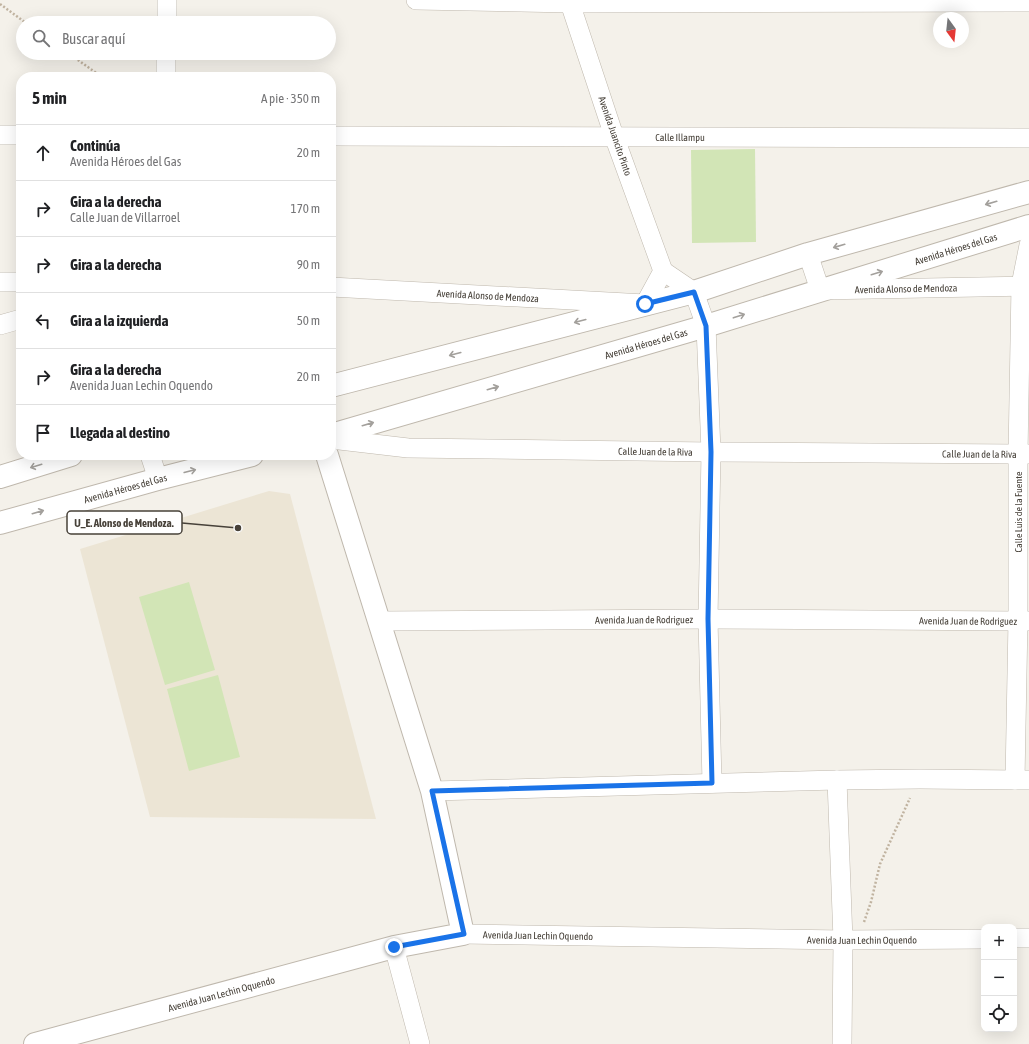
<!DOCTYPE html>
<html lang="es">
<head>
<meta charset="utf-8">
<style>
  :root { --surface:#fff; --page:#f6f6f6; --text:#202124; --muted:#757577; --line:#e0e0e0 }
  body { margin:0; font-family:"Asap Condensed",sans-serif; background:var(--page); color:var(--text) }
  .controls { position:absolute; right:12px; bottom:12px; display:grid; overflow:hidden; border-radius:8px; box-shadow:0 4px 16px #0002 }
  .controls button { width:36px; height:36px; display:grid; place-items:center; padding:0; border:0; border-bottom:1px solid var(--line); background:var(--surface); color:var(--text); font:20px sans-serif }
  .compass { position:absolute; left:933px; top:12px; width:36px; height:36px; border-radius:50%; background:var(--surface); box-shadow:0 4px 16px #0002; rotate:165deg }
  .stop { position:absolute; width:12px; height:12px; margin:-9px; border:3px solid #1a73e8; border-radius:50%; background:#fff }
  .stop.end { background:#1a73e8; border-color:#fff; box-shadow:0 1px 4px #0008 }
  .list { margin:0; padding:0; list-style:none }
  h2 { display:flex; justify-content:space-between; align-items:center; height:52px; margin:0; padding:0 16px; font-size:17px }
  h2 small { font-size:13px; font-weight:400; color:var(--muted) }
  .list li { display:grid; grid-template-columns:26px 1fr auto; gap:12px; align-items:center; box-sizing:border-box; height:56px; padding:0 16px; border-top:1px solid var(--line) }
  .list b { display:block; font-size:15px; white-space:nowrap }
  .list p { margin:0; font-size:13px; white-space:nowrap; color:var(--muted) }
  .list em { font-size:13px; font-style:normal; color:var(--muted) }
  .icon { flex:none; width:22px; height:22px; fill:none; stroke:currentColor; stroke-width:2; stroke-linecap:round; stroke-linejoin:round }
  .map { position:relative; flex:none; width:1029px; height:1044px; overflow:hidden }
  .search { position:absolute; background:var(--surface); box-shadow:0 4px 16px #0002; left:16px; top:16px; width:320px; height:44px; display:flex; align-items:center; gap:10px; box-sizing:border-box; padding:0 14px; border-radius:22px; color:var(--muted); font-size:15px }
  .panel { position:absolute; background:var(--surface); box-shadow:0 4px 16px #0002; left:16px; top:72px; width:320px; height:388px; border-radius:16px }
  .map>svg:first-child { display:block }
  .education { fill:#ece5d5 }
  .green { fill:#d2e5b6 }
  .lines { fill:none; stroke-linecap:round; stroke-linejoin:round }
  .minor-casing { stroke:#bfb8ad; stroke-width:20 }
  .tertiary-casing { stroke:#bfb8ad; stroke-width:24 }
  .path { stroke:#c0b3a0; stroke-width:2.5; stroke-dasharray:2 2; stroke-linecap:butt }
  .minor { stroke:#fff; stroke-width:19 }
  .tertiary { stroke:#fff; stroke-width:22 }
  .oneway { stroke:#a3a09c }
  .route { stroke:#1a73e8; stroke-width:5 }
  .labels { text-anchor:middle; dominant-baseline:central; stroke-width:3; stroke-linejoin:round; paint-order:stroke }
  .street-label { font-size:10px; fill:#474139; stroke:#fff }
  .leader { fill:none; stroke:#474139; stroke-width:1.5 }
  .callout-dot { fill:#474139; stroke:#fff; stroke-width:1.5 }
  .callout { fill:#fff; stroke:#474139; stroke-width:1.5 }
  .callout-label { font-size:11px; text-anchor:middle; font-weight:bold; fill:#474139 }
</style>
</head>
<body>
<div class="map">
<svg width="1029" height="1044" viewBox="0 0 1029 1044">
  <rect width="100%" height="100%" fill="#f4f1ea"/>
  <polygon class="education" points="269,491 290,494 376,819 150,817 80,549"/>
  <g class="green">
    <polygon points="755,149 756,242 692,243 691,150"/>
    <polygon points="189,582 215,670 165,685 139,597"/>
    <polygon points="218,675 240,757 189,771 167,689"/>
  </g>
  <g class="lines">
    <defs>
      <g id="minor">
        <polyline points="416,0 570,3 1029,2"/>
        <polyline points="167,23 167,0"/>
        <polyline points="166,77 166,53"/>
        <polyline points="0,135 21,135"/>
        <path id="s1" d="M331,136L1029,138"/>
        <path id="s2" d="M808,254L820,290L1029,286"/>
        <polyline points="663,271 694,292 706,326 711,452 708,619 712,783"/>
        <polyline points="0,282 21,282"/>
        <path id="s3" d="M331,287L645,304L663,271L614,136L569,0"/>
        <polyline points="0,325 21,319"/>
        <path id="s4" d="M331,439L408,448L711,452L1029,454"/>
        <polyline points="150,455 158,479"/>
        <path id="s5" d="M379,621L708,619L1029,621"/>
        <polyline points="837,780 843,940 842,1044"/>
        <polyline points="1015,780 1018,620 1018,454 1021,285 1029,245"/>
        <polyline points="432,791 837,780 920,779 1029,780"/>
        <path id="s6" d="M463,934L843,940L984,939"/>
        <polyline points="1014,938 1029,938"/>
        <polyline points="394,947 420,1044"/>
      </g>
      <g id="tertiary">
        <polyline points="331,386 694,292 808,254 1029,192"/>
        <path id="s7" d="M331,435L706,326L1029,226"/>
        <polyline points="0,477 71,455"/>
        <path id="s8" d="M0,523L158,479L252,455"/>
        <path id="s9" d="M35,1044L394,947L463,934L432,791L327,455"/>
      </g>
    </defs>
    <use href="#minor" class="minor-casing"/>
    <use href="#tertiary" class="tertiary-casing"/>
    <g class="path">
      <polyline points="0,4 26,23"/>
      <polyline points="68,53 102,77"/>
      <polyline points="864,922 871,902 880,864 910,798"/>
    </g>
    <use href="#minor" class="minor"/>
    <use href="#tertiary" class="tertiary"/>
  </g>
  <defs><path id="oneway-shaft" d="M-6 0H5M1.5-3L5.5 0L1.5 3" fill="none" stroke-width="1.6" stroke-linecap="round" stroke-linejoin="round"/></defs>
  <g class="oneway">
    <use href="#oneway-shaft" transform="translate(991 203) rotate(164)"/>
    <use href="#oneway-shaft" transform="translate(839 246) rotate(164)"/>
    <use href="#oneway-shaft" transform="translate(877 273) rotate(-17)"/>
    <use href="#oneway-shaft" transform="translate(739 316) rotate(-18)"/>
    <use href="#oneway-shaft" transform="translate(580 321) rotate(165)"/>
    <use href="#oneway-shaft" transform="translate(455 354) rotate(165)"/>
    <use href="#oneway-shaft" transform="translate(493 388) rotate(-16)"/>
    <use href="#oneway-shaft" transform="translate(368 424) rotate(-16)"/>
    <use href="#oneway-shaft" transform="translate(36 466) rotate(163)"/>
    <use href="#oneway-shaft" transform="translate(190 471) rotate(-14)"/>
    <use href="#oneway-shaft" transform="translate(38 512) rotate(-16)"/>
  </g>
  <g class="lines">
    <polyline class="route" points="394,947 464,934 432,791 712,783 708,619 711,452 706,326 694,292 645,304"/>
  </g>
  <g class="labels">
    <g class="street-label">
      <text transform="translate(615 136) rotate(71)">Avenida Juancito Pinto</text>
      <text stroke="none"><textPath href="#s1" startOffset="349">Calle Illampu</textPath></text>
      <text stroke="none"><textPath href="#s7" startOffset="652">Avenida Héroes del Gas</textPath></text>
      <text stroke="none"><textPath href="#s2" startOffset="124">Avenida Alonso de Mendoza</textPath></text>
      <text stroke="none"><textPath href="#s3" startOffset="157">Avenida Alonso de Mendoza</textPath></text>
      <text stroke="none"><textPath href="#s7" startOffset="328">Avenida Héroes del Gas</textPath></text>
      <text stroke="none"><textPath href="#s4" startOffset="325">Calle Juan de la Riva</textPath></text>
      <text stroke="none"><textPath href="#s4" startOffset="649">Calle Juan de la Riva</textPath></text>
      <text stroke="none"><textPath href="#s8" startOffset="130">Avenida Héroes del Gas</textPath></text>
      <text transform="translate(1018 512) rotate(-90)">Calle Luis de la Fuente</text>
      <text stroke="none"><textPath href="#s5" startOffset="265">Avenida Juan de Rodriguez</textPath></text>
      <text stroke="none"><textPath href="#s5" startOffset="589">Avenida Juan de Rodriguez</textPath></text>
      <text stroke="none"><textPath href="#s6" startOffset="75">Avenida Juan Lechin Oquendo</textPath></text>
      <text stroke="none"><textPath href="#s6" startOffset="399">Avenida Juan Lechin Oquendo</textPath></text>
      <text stroke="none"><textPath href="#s9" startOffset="193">Avenida Juan Lechin Oquendo</textPath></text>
    </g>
  </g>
  <path class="leader" d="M238 528L182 523"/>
  <circle class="callout-dot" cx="238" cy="528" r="4"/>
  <rect class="callout" x="67" y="511" width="115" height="23" rx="4"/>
  <g class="callout-label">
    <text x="124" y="527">U_E. Alonso de Mendoza.</text>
  </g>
</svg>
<div class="controls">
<button>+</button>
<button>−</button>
<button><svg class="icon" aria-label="locate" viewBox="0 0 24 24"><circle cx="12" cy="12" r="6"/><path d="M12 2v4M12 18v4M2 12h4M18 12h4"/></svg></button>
</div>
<svg class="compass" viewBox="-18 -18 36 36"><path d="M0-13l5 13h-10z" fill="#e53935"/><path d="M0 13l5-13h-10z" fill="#757577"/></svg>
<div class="stop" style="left:645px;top:304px"></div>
<div class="stop end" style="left:394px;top:947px"></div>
<div class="search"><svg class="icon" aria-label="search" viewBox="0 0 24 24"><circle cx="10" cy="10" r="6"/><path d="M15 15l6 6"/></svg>Buscar aquí</div>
<section class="panel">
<h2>5 min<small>A pie · 350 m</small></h2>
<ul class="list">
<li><svg class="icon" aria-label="ahead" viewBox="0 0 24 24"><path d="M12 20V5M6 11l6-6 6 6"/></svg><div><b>Continúa</b><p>Avenida Héroes del Gas</p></div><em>20 m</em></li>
<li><svg class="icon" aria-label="right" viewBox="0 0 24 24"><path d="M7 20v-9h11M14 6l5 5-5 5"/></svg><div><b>Gira a la derecha</b><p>Calle Juan de Villarroel</p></div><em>170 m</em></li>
<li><svg class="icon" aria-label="right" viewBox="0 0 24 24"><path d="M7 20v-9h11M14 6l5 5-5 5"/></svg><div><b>Gira a la derecha</b></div><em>90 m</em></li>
<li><svg class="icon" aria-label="left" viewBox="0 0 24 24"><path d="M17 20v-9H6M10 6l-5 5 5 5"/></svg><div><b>Gira a la izquierda</b></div><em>50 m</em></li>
<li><svg class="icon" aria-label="right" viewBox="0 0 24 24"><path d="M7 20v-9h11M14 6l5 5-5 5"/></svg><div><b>Gira a la derecha</b><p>Avenida Juan Lechin Oquendo</p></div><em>20 m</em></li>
<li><svg class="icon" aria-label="arrive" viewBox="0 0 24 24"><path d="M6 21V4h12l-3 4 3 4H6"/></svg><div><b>Llegada al destino</b></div></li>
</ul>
</section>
</div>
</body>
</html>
